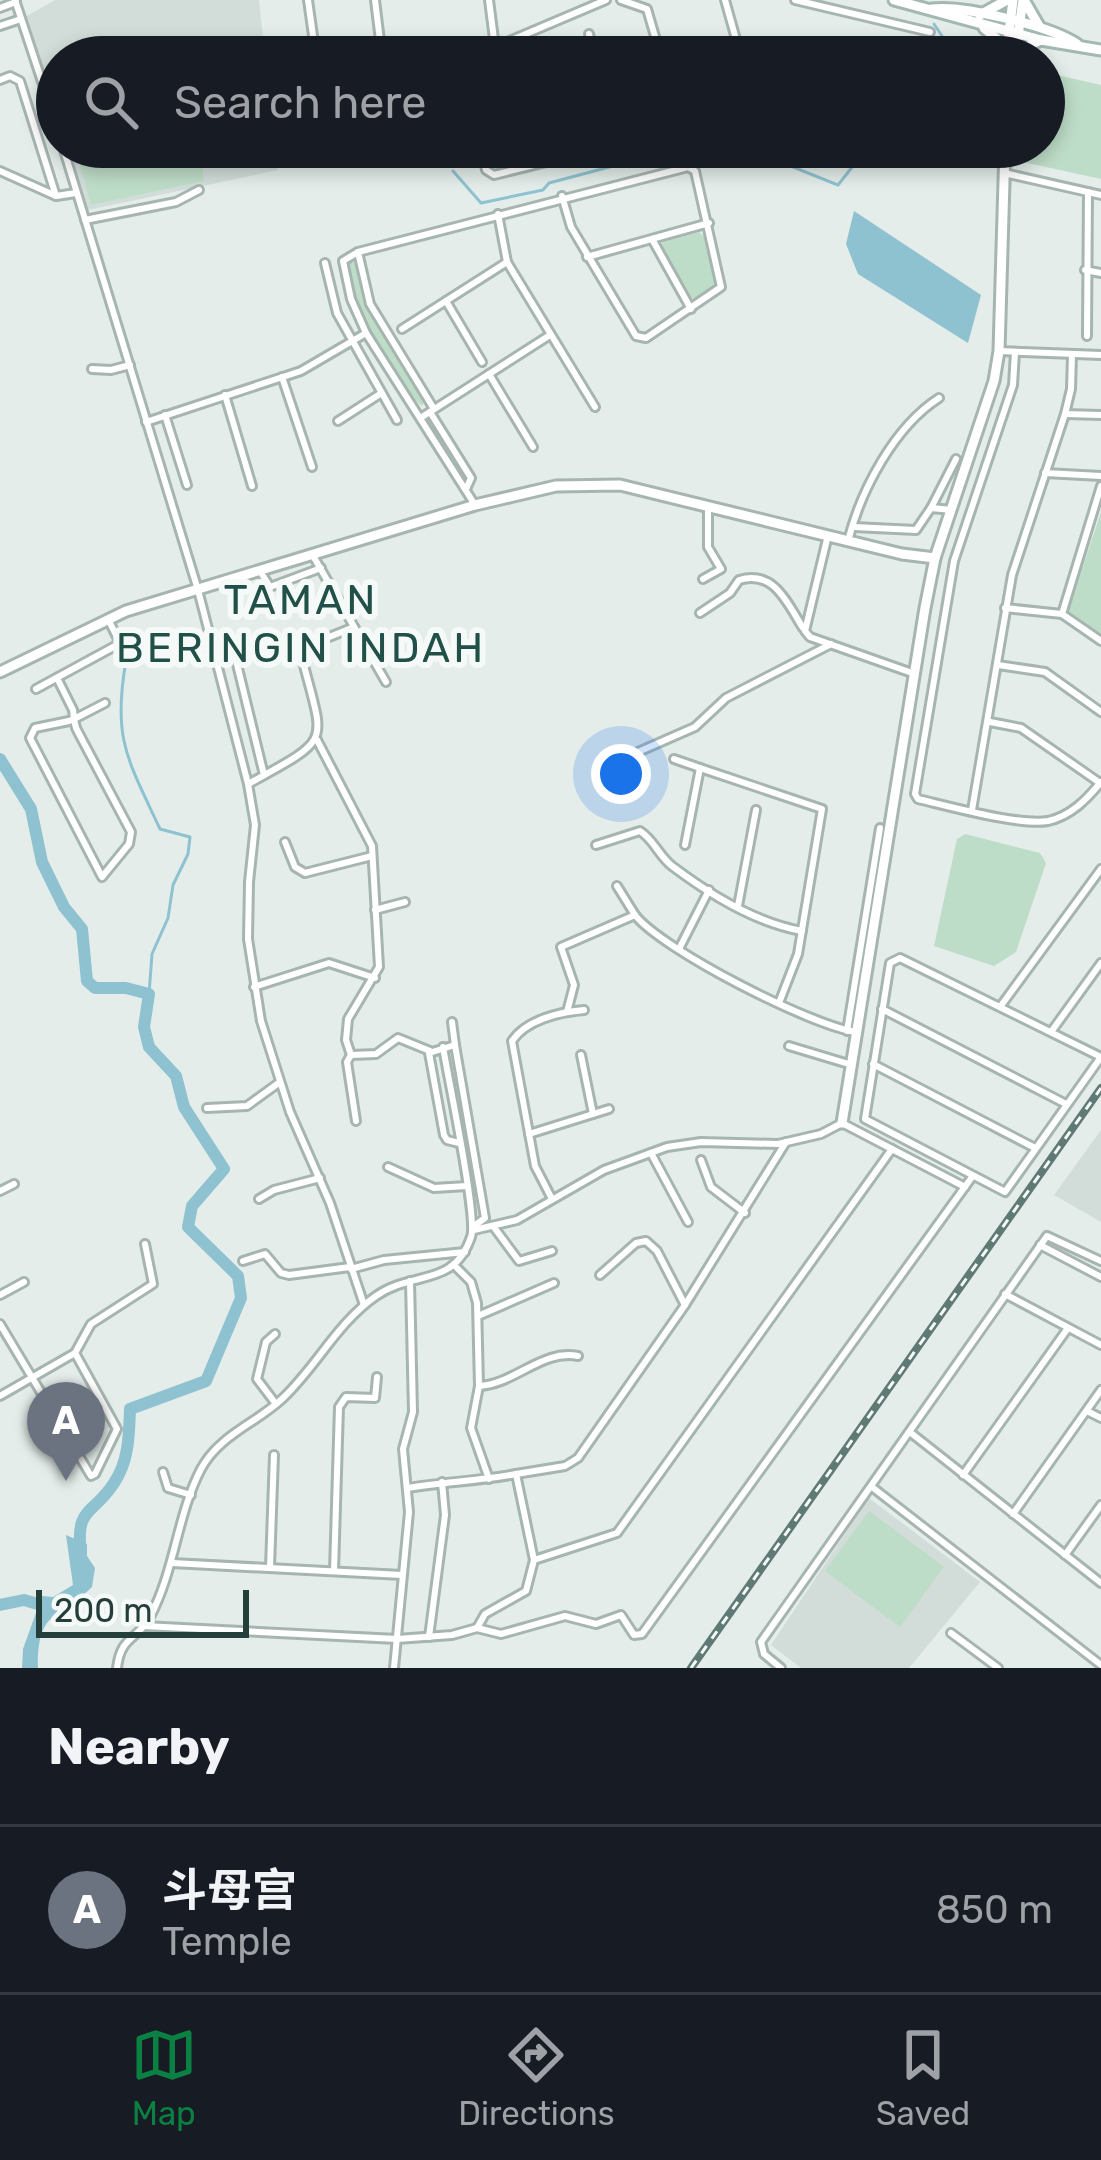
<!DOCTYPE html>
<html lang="en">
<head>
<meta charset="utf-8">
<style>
  :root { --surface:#171b24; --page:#242831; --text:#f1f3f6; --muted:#9ea1a6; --line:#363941; --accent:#0b8043 }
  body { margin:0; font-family:Rubik,"Noto Sans SC",sans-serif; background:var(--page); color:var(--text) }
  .scale { position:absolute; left:36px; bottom:30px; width:213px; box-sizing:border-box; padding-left:12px; border:6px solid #243e39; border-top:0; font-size:33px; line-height:42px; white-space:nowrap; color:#243e39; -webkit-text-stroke:9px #f5f9f7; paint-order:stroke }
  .you { position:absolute; left:621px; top:774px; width:42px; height:42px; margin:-30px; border:9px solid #fff; border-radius:50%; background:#1a73e8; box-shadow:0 0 0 18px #1a73e833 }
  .badge { display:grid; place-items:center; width:78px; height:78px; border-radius:50%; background:var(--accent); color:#fff; font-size:39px; font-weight:700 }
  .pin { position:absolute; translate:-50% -99px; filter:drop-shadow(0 3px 6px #0008) }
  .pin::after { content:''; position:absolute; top:63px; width:42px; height:36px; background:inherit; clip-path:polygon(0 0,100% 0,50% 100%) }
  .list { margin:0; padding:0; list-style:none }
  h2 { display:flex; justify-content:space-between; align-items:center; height:156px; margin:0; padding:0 48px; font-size:51px }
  h2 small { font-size:39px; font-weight:400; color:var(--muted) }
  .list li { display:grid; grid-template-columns:78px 1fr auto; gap:36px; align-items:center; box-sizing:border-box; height:168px; padding:0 48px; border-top:3px solid var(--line) }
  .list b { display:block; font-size:45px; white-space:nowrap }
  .list p { margin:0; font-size:39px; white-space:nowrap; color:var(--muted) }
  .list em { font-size:39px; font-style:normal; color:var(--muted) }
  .icon { flex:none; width:66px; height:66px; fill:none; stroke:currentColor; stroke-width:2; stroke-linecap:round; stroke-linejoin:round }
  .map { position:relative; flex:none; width:1101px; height:1668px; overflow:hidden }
  .search { position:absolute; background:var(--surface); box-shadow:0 6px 18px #0003; left:36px; right:36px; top:36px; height:132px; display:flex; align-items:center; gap:30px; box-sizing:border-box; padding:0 42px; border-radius:66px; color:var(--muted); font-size:45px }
  .sheet { height:324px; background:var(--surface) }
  nav { display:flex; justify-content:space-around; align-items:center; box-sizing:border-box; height:168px; border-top:3px solid var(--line); background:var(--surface); font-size:33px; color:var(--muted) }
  nav a { display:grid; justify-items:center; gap:6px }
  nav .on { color:var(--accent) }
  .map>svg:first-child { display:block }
  .built { fill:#d2ddd9 }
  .green { fill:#beddc8 }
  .water { fill:#8fc2d0 }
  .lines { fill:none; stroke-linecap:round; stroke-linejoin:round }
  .stream { stroke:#8fc2d0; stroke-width:3 }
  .river { stroke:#8fc2d0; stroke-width:12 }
  .minor-casing { stroke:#a7b5b1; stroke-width:12 }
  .tertiary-casing { stroke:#a7b5b1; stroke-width:15 }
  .secondary-casing { stroke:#a3b8b2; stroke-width:15 }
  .minor { stroke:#fff; stroke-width:6 }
  .tertiary { stroke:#fff; stroke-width:9 }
  .secondary { stroke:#fff; stroke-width:9 }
  .rail-casing { stroke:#5f7974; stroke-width:8 }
  .rail { stroke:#f5f9f7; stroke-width:3; stroke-dasharray:9; stroke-linecap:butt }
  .labels { text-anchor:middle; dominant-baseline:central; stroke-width:12; stroke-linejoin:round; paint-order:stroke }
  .neighbourhood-label { font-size:42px; letter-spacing:3px; fill:#205047; stroke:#f5f9f7 }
</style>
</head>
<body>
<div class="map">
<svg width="1101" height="1668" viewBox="0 0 1101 1668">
  <rect width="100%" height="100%" fill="#e4edea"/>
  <g class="built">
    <polygon points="55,0 259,0 265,57 57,57 57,115 25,17"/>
    <polygon points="67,147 275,147 278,170 88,210"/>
    <polygon points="1101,1130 1101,1222 1054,1195"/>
    <polygon points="869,1498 980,1582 909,1668 801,1668 771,1645"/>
  </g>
  <g class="green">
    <polygon points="1044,72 1101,85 1101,179 1023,162 1024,147 1044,147"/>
    <polygon points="75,147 200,147 204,181 91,205"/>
    <path d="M699,232C713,243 718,270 714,288L696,299L687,296L659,248L663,242Z"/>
    <path d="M351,262L357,263L368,306L424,402L422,406C384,373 360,314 346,267Z"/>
    <polygon points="1101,512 1101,635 1068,612"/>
    <polygon points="965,834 1040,853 1046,863 1016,952 994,966 934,946 957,839"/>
    <polygon points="869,1511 944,1567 900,1627 825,1571"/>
  </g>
  <g class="water">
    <polygon points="854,211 981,295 968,343 858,274 846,244"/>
    <path d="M66,1535L87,1544V1556L95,1568L92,1587C58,1620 37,1609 38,1668H22L23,1649L42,1596L53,1597L73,1585Z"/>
  </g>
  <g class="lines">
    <g class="stream">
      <polyline points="934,24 948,45 942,57"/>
      <polyline points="743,147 838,185 868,147"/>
      <polyline points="453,171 481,203 543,190 549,183 685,147"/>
      <path d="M126,661C112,739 128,760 160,829L190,837L188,854L173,885L168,918L152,954L149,994"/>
    </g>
    <g class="river">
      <path d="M0,759L31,809L42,862L64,907L82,929L87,981L95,988H126L149,994L144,1027L149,1047L176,1076L184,1107L224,1169L192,1206L188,1227L238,1276L241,1298L206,1381L130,1409C129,1435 129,1461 114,1483C92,1517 75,1505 81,1556"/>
      <polyline points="0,1605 24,1600 48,1607"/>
    </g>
    <defs>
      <g id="minor">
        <polyline points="15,0 57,127"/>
        <polyline points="308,0 316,57"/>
        <polyline points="375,0 382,57"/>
        <polyline points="489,0 495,47"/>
        <polyline points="621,0 647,9 661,57"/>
        <polyline points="725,0 741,57"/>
        <polyline points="795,0 930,32"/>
        <polyline points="0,8 16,2"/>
        <polyline points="0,26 21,19"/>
        <polyline points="589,34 595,57"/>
        <polyline points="524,53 525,57"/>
        <polyline points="438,57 495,47 606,0"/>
        <polyline points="0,80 10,76 20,81 56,196"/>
        <polyline points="63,147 198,590 248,784 255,825 249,882 248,939 261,1021 290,1112 330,1203 364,1305"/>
        <polyline points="328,147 330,159"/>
        <polyline points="481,147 486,170 494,175 607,147"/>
        <polyline points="548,147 552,161"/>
        <polyline points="0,171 56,196 76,193"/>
        <polyline points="1004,173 1101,195"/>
        <polyline points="498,214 507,262 595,407"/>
        <polyline points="85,220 176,202 199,190"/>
        <polyline points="652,239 691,309"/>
        <polyline points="358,252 370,304 434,409"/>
        <polyline points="587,257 709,223"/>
        <polyline points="325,263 337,313 397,420"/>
        <polyline points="1085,270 1101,273"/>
        <polyline points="446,301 482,362"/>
        <polyline points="402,329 507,262"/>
        <polyline points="1087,336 1088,192"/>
        <polyline points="999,351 1101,355"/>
        <path d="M1015,352L1013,385L954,561L915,794L918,799C948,806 1020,826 1048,821C1071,816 1087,799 1101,782"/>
        <polyline points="92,369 111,370 130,365"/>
        <polyline points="489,374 533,447"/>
        <polyline points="282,377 312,467"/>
        <polyline points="225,395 252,486"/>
        <polyline points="430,412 471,478 466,489"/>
        <polyline points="1065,414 1101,415"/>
        <polyline points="165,415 187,485"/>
        <polyline points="422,417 550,335"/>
        <polyline points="338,421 380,394"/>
        <polyline points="146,422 301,371 366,333"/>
        <polyline points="1045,473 1101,476"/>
        <polyline points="475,505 366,333 351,299 343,261 358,252 688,167 695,171 721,287 646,338 636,336 571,227 562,196"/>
        <polyline points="931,508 956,459"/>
        <polyline points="854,527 916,530 931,508 952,510"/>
        <polyline points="828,535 805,631 810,637 915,674"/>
        <path d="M848,541C861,490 894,427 939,398"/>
        <polyline points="312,554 386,682"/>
        <polyline points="260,571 270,587 321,568"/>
        <polyline points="703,579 721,569 708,547 708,508"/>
        <polyline points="1005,608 1062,614 1101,641"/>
        <path d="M700,613L730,593L739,580C774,569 787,603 803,628"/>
        <polyline points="1062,614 1101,486"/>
        <polyline points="215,657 235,656 264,775"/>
        <polyline points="998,665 1045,672 1101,712"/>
        <path d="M57,678L73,710C74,717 74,724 77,730L131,832L129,844L102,877L30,738L35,728L69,721L74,719L105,703"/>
        <polyline points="36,689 117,645 118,639 109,621"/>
        <polyline points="990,722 1021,728 1100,783"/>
        <polyline points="317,740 372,846 379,967 348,1019 346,1040 351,1055"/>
        <polyline points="674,759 700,768"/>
        <polyline points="608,770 623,765 638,752 695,727 726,698 831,644"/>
        <path d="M250,783C335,736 324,746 301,654L307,646L354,627"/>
        <polyline points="972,810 1012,575 1065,414 1071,389 1072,355"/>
        <polyline points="285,842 295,867 305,873 372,856"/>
        <path d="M596,845L640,831C654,840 659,856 672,866C709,894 757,923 802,931"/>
        <polyline points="685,845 700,768 822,809 798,954 779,1003"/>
        <polyline points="617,886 635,915"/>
        <polyline points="738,906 756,810"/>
        <polyline points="375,910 405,902"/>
        <polyline points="679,949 709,890"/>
        <polygon points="900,958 1101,1057 1005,1192 865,1119 890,963"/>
        <polyline points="254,987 329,963 375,978"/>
        <polyline points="1000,1007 1101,869"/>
        <polyline points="882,1009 1066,1104"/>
        <path d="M567,1012L574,985L561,947L635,915C661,949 813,1027 857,1032"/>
        <polyline points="452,1022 455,1045"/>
        <polyline points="847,1031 880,828"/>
        <polyline points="1051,1032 1101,963"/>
        <polyline points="789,1046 852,1065"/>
        <polyline points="581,1055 593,1114"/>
        <polyline points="873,1064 1035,1148"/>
        <polyline points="207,1108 247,1106 280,1082"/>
        <polyline points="356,1121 347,1062 351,1055 376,1054 398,1038 430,1051"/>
        <polyline points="529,1134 609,1109"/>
        <polyline points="459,1143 447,1140 444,1135 429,1053 455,1045 485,1218 474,1226"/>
        <polyline points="651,1153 688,1222"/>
        <polyline points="701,1160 711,1187 745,1213"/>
        <polyline points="388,1167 434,1188 467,1186"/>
        <polyline points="0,1191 14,1184"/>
        <polyline points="259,1199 274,1190 320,1178"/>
        <path d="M552,1199L535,1166L512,1041C526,1020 559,1012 584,1010"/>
        <polyline points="493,1226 519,1261 552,1251"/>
        <polyline points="474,1230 517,1220 604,1170 667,1147 701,1142 778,1144 821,1134 842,1123 965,1187"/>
        <polyline points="1040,1245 1101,1277"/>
        <polyline points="243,1261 265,1254 281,1273 289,1275 350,1267"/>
        <polyline points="456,1267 471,1282 477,1303 479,1386 471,1428 489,1479"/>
        <polyline points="351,1269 384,1260 465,1252"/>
        <polyline points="600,1275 636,1243 646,1241 657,1251 685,1305"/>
        <polyline points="1005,1294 1101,1345"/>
        <polyline points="0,1295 24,1282"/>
        <polyline points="478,1316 554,1283"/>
        <polyline points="0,1324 91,1476 95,1474 117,1429 75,1353"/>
        <polyline points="275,1334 266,1342 257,1379 276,1404"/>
        <path d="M479,1386C515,1384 542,1349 578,1356"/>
        <polyline points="0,1396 75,1353 91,1324 153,1284 145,1244"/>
        <polyline points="1087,1411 1101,1418"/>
        <polyline points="911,1433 1101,1583"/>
        <polyline points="163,1472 168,1488 191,1495"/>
        <polyline points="516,1474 565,1466 578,1458 685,1305 786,1142"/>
        <polyline points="963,1475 1068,1328"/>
        <polyline points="872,1487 1101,1665"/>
        <path d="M408,1488C444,1482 479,1481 516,1474L534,1560"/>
        <polyline points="1013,1514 1101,1390"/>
        <polyline points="1065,1555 1101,1505"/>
        <polyline points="172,1563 402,1575"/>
        <polyline points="270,1567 274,1455"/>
        <polyline points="334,1571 339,1407 346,1397 375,1398 377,1377"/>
        <polyline points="144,1626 397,1639 452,1635 477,1628 501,1634 565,1616 596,1624 621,1615 634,1635 642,1634 972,1177"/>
        <polyline points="477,1628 485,1614 526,1591 534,1560 617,1533 892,1149"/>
        <polyline points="951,1633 998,1668"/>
        <polyline points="429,1637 445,1515 442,1482"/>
        <path d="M117,1668C121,1635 137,1641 150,1617C175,1570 177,1515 201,1469C219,1435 257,1423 283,1398C316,1367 338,1322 376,1296C413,1270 454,1288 471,1237C478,1219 448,1078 443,1047"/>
        <polyline points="394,1668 409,1512 403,1449 413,1412 410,1281"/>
        <polyline points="781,1668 764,1654 761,1642 1047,1236 1101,1261"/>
      </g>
      <g id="tertiary">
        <polyline points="1006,57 1013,0"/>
        <polyline points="1015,57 1023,0"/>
        <polyline points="0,672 126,611 475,505 556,486 620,485 902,554 935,558"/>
        <polyline points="842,1123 925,608 935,558 994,381 999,351 1005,147"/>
      </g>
      <g id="secondary">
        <polyline points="894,0 1041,40 1101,50"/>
        <polyline points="1024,0 1039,26"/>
        <path d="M932,9C964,5 1050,26 1077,44"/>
        <polyline points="980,15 1007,0"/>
        <polyline points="984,28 997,39 1004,57"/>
        <polyline points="1017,57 1026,47 1041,40"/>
      </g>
    </defs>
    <use href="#minor" class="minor-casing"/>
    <use href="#tertiary" class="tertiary-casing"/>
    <use href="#secondary" class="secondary-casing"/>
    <use href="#minor" class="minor"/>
    <use href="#tertiary" class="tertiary"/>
    <use href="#secondary" class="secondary"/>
    <defs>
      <polyline id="rail" points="691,1668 1101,1088"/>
    </defs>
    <use href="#rail" class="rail-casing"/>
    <use href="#rail" class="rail"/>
  </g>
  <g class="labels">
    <g class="neighbourhood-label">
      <text x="301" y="600">TAMAN<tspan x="301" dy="48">BERINGIN INDAH</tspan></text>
    </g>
  </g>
</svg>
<div class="scale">200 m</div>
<div class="you"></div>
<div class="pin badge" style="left:66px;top:1481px;background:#6b7280">A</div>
<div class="search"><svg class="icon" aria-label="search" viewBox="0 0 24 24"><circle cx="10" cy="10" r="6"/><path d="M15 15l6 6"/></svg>Search here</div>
</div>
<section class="sheet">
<h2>Nearby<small></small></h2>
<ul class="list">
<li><span class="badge" style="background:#6b7280">A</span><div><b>斗母宫</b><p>Temple</p></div><em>850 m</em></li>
</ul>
</section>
<nav>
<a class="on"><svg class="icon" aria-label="map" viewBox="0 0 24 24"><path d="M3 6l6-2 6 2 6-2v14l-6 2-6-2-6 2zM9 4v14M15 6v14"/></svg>Map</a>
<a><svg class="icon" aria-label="directions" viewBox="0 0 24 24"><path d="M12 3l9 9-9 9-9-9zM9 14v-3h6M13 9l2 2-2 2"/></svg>Directions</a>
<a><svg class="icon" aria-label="saved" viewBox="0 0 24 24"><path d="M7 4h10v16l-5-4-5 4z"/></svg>Saved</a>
</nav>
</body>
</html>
